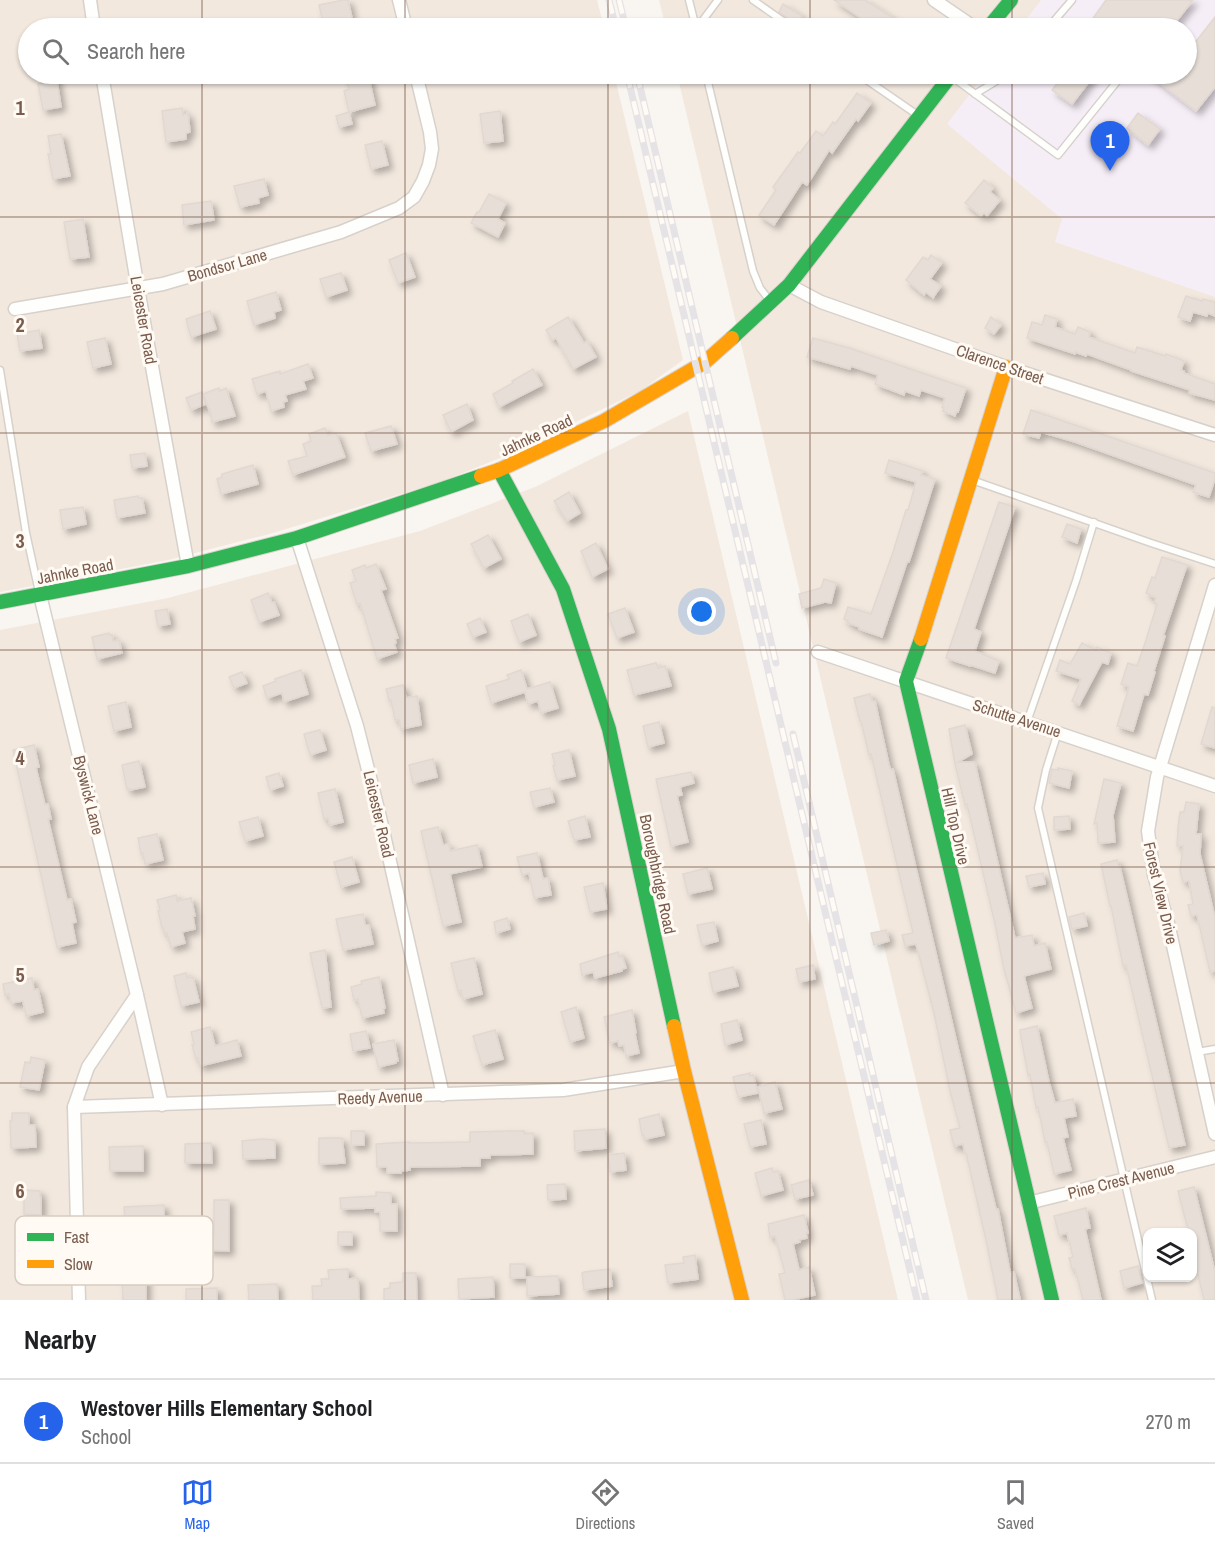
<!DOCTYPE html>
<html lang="en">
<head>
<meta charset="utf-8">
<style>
  :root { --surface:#fff; --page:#f6f6f6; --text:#202124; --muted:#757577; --line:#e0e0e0; --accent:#2563eb }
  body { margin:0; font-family:"Archivo Narrow",sans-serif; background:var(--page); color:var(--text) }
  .controls { position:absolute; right:18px; bottom:18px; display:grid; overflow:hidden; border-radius:12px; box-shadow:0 2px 4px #0004 }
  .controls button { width:54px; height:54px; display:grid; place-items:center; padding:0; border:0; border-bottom:2px solid var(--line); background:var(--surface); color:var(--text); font:30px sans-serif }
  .you { position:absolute; left:702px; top:612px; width:21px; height:21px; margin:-15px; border:4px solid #fff; border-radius:50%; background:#1a73e8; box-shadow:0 0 0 9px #1a73e833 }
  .badge { display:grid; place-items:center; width:39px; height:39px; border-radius:50%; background:var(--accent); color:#fff; font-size:20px; font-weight:700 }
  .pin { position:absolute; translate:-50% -50px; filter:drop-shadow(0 2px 3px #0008) }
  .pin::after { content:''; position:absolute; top:32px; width:21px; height:18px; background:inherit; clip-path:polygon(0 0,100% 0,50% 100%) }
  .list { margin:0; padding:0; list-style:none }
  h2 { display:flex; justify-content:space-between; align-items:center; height:78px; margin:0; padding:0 24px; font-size:26px }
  h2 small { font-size:20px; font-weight:400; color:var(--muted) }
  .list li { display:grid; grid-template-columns:39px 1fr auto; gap:18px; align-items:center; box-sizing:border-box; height:84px; padding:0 24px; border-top:2px solid var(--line) }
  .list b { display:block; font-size:22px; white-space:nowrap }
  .list p { margin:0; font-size:20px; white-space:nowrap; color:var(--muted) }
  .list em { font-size:20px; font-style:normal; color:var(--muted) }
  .icon { flex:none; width:33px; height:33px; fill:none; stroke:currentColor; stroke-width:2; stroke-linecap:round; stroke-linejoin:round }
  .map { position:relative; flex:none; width:1215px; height:1300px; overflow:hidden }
  .search { position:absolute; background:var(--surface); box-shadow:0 2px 4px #0004; left:18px; right:18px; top:18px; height:66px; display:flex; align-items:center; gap:15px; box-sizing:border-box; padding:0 21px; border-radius:33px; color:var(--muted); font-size:22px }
  .sheet { height:162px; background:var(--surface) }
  nav { display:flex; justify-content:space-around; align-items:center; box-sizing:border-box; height:84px; border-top:2px solid var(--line); background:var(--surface); font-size:16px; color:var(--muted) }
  nav a { display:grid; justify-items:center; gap:3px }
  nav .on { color:var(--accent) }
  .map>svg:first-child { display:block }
  .residential { fill:#f2e8de; fill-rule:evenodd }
  .education { fill:#f6eef6 }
  .building { fill:#e6ded7; stroke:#e2d8d2; stroke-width:1.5; filter:url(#shadow) }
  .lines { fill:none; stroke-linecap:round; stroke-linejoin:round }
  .lane-casing { stroke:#d7d1cb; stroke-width:9 }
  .street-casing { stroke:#d7d1cb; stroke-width:15 }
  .fast-casing { stroke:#d9d2cb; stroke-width:16 }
  .slow-casing { stroke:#d9d2cb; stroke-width:16 }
  .lane { stroke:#fefefd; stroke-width:6 }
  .street { stroke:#fefefd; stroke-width:12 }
  .fast { stroke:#30b455; stroke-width:14 }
  .slow { stroke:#ff9f0a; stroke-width:14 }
  .rail-casing { stroke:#e6e3e7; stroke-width:7 }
  .rail { stroke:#fffaf3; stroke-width:4.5; stroke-dasharray:14; stroke-linecap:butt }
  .grid { fill:none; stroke:#7a5c4d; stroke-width:1.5; stroke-opacity:0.55 }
  .labels { text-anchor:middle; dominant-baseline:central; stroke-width:6; stroke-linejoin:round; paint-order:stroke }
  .street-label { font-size:16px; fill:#7a5c4d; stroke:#fffaf3 }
  .key { fill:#fffaf3; stroke:#d7cbc1; stroke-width:1.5 }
  .key-label { font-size:16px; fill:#7a5c4d }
  .grid-label { font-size:20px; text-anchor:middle; font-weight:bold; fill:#7a5c4d; stroke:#fffaf3; stroke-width:6; stroke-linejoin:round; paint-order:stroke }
</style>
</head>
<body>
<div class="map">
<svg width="1215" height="1300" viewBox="0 0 1215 1300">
  <defs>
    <filter id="shadow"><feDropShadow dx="4.5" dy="4.5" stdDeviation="3" flood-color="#0004"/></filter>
  </defs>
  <rect width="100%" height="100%" fill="#f9f5f0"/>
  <g class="residential">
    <polygon points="0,0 597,0 604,28 28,28 28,74 614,74 683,360 640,391 505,456 443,481 273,533 168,560 0,592"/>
    <path d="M659,0H1215V1300H968L677,74H1186V28H666ZM1148,1232H1192V1278H1148Z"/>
    <polygon points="688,411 898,1300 0,1300 0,630 168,598 420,531 535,487"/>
  </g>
  <polygon class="education" points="1041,0 1215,0 1215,297 1055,242 1062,219 947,124 985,74 1186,74 1186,28 1020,28"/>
  <g class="building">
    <polygon points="343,0 348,0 354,27 335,28 333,20 323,22 319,5"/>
    <polygon points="834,0 865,0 909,28 876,28"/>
    <polygon points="1106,0 1193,0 1171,28 1086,28"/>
    <polygon points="783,4 802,16 796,24 779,12"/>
    <polygon points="1215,17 1215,87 1196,111 1148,74 1186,74 1186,54"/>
    <polygon points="41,74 56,74 61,107 43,110 38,84 43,83"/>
    <polygon points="345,74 368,74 375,105 349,112 344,91 349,89"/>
    <polygon points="1064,74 1095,74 1072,104 1052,90"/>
    <polygon points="857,93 871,103 858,121 856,119 832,153 829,150 807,185 802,182 774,225 759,215 776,190 773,187 798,152 800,153 816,131 823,136 833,122 835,124"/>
    <polygon points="182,108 183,115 188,113 190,132 186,133 186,139 166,142 162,111"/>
    <polygon points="500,111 503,141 484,143 480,114"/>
    <polygon points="349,112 352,124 339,127 336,116"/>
    <polygon points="1138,113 1160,129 1148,145 1127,128"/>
    <polygon points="61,134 70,176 53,179 48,154 51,154 48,136"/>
    <polygon points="382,141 388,165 371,169 365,145"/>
    <polygon points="264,179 268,195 258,198 259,203 240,207 234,186"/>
    <polygon points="984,180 993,188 990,192 1000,200 987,216 984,213 981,216 965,203"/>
    <polygon points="489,194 506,203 498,219 505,223 498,237 471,223 477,212 479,212"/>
    <polygon points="211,201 214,220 184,225 182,205"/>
    <polygon points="83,219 89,257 70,259 64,222"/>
    <polygon points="406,253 415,277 398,283 389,260"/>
    <polygon points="931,255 942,263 930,279 941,286 933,298 926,292 924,295 906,280 923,257 928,260"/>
    <polygon points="341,273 347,290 326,297 320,279"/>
    <polygon points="276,292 281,310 274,312 275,318 254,325 247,301"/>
    <polygon points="1186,296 1202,301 1203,299 1215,302 1215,316 1208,313 1207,316 1193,312 1190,321 1178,317"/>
    <polygon points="210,311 216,329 191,337 186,319"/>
    <polygon points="1045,315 1057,319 1055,327 1075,334 1078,327 1090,332 1089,337 1135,353 1137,347 1165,356 1166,354 1184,361 1181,370 1184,371 1184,373 1215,384 1215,400 1189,393 1190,390 1131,371 1131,370 1087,354 1086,356 1075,352 1075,354 1027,338 1032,322 1042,325"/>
    <polygon points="568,317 584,343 587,341 596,357 573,369 556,338 552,340 546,330"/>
    <polygon points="991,317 1001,325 994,334 985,328"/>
    <polygon points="39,330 42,348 20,351 17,334"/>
    <polygon points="105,338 111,364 93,368 87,342"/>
    <polygon points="813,338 849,348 966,388 958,412 956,412 955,416 943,411 944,408 942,407 945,398 921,390 919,396 905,391 904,395 875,384 878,375 851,366 850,369 807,357"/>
    <polygon points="308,364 313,378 303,381 306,389 285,395 287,401 283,402 284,407 271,411 266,391 257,394 252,379 280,371 280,374"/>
    <polygon points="533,369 542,385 499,407 493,394 513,383 512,381"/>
    <polygon points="219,388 220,391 226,388 235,416 212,422 210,409 209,410 203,394"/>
    <polygon points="202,392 206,404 191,410 186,398"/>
    <polygon points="467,404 473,420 451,432 443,415"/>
    <polygon points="1031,410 1215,473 1215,479 1209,497 1193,492 1196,485 1075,442 1041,432 1039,438 1023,434"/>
    <polygon points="391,426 397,444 371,451 365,433"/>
    <polygon points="325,428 328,435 336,433 345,457 293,475 288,461 307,456 303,444 311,441 309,434"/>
    <polygon points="145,453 147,466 132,468 130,455"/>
    <polygon points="889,460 923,471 921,475 935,479 909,562 907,562 882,637 859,629 859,627 848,623 848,621 844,619 848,607 871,614 893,552 906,510 908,510 916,482 885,473"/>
    <polygon points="253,465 258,484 221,494 217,479 222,477 222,474"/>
    <polygon points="569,492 580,513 567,521 554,501"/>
    <polygon points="138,496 139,498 142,498 145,513 117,518 114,500"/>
    <polygon points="999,502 1015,507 974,629 981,632 975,651 999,661 995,673 970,665 970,666 946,658"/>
    <polygon points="83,507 86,524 63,529 60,510"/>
    <polygon points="1067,524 1081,529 1077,543 1062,537"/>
    <polygon points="488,535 501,559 484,568 471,544"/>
    <polygon points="596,543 608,569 592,577 581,551"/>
    <polygon points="1162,557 1187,565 1163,636 1165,636 1154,671 1155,672 1148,695 1144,694 1133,731 1117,726 1129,687 1121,684 1128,663 1137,666 1146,640 1157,604 1154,603 1156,598 1146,593 1152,577 1155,578"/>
    <polygon points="376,564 386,589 381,590 398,638 395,639 396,643 394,644 397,652 377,659 360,603 357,604 350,583 356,581 352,570 365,565 366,568"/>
    <polygon points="824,579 836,583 831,603 825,602 802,608 799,594 821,588"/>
    <polygon points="268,593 272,603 274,602 279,615 259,622 251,600"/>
    <polygon points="625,608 634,632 617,638 608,614"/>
    <polygon points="167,609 170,624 158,626 155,611"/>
    <polygon points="528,614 536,635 519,642 511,621"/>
    <polygon points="480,618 486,632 473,637 467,624"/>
    <polygon points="109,633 110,635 112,635 113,641 119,640 122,653 97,659 92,637"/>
    <polygon points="1082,643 1096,650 1097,647 1111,653 1108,664 1102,662 1079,705 1072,701 1081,679 1056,671 1060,660 1070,664"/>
    <polygon points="656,663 658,668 665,666 671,686 634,695 627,670"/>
    <polygon points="301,670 308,694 284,702 282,693 267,698 263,686 276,681 275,679"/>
    <polygon points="521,670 527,689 550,682 558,708 541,713 538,701 528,704 525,692 491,703 486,686 509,679 507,675"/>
    <polygon points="242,672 247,683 234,688 229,677"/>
    <polygon points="403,685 406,698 417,696 421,725 401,729 399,720 395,720 391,700 389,700 386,689"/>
    <polygon points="870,694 872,701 875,701 889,765 891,770 893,769 986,1168 996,1209 998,1209 1010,1272 1014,1272 1020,1299 998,1300 986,1240 966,1153 965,1153 963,1144 954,1146 950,1130 960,1128 950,1091 934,1013 916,944 905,946 902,935 913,933 871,754 869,755 861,721 860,721 854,698"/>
    <polygon points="126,702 131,727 114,731 108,706"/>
    <polygon points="1212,707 1215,708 1215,748 1201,744"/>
    <polygon points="659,722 664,743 648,747 643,726"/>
    <polygon points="965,725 972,754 958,762 974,762 975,763 1015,938 1032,935 1034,946 1045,943 1051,969 1024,976 1032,1008 1016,1013 1003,965 995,924 967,804 965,805 955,764 949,729"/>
    <polygon points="320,730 326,750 310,755 304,734"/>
    <polygon points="34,745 39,767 36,768 45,805 48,804 51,819 48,819 67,900 71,899 76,922 72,923 76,943 57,947 13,750"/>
    <polygon points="569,750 575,776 557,780 553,766 555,765 552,754"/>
    <polygon points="433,759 437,777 413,783 409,765"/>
    <polygon points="139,761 145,787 130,790 130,789 127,789 122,765"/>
    <polygon points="1058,768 1072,771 1069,788 1049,783 1052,769 1058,770"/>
    <polygon points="691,772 694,783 680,787 682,795 677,796 688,842 671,846 656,779"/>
    <polygon points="279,773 283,786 270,790 266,777"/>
    <polygon points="1104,779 1121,783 1113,815 1115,842 1098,843 1097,823 1094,824"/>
    <polygon points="550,788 554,802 534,807 530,792"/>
    <polygon points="335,789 343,822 330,825 328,818 324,819 318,793"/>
    <polygon points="1186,802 1199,804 1196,834 1201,834 1200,854 1215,918 1215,971 1210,972 1197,915 1191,916 1188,905 1193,904 1189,881 1183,882 1180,871 1183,846 1177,846 1178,828 1180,812 1184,812"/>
    <polygon points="585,816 590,837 574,840 568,821"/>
    <polygon points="1069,816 1070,829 1054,830 1054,817"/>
    <polygon points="258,817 263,836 245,841 239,822"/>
    <polygon points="438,827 443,845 449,844 450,851 477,845 482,867 450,874 461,922 443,926 421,831"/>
    <polygon points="157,834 163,860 145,864 143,853 141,854 138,838"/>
    <polygon points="537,853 543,879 548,878 551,895 534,898 529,873 522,875 517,857"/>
    <polygon points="352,857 359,882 341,887 334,862"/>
    <polygon points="1117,860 1119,868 1120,867 1128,901 1185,1145 1169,1148 1126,965 1123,966 1111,906 1110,906 1101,864"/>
    <polygon points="707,868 712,889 688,894 683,874"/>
    <polygon points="1043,873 1045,884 1029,887 1026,876"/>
    <polygon points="603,883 607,909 590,912 584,887"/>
    <polygon points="176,895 177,901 191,898 195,916 193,916 195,929 182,932 185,943 171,947 167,933 165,934 163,928 162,928 158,911 160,910 157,900"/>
    <polygon points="1084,913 1087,926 1072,929 1069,917"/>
    <polygon points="363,914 365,925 369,925 373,944 343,950 336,919"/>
    <polygon points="507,918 510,929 496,933 494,922"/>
    <polygon points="714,922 718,941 702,945 697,925"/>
    <polygon points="886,930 889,941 874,945 871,933"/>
    <polygon points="325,950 331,1007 322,1008 310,953"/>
    <polygon points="618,952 619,957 622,956 626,968 622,969 622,971 595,978 593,972 582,975 580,964"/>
    <polygon points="474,958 482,994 463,999 461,990 458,991 451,963"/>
    <polygon points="813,965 815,979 799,982 796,969"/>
    <polygon points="733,967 738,986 713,992 709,973"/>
    <polygon points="186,973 187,978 193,977 199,1002 181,1006 174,976"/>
    <polygon points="379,977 385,1008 383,1009 384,1013 362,1018 358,999 354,1000 351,987 362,984 361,981"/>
    <polygon points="32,978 34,990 38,989 43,1012 26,1016 23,1001 11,1003 9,994 5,995 3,984"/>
    <polygon points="576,1007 584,1038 570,1042 561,1012"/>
    <polygon points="632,1010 636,1033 635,1034 639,1053 626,1056 624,1045 619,1046 618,1041 610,1043 604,1017"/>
    <polygon points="737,1020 742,1040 725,1045 721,1024"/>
    <polygon points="1037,1026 1049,1082 1055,1103 1073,1099 1076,1116 1064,1118 1068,1137 1063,1138 1071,1170 1054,1174 1047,1142 1045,1142 1038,1107 1036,1108 1030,1074 1028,1075 1020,1032 1020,1030"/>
    <polygon points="210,1027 215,1046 237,1040 241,1056 200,1066 198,1058 196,1059 192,1045 194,1044 191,1032"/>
    <polygon points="495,1030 503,1059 482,1065 473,1036"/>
    <polygon points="366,1031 370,1048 353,1051 350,1034"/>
    <polygon points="394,1040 398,1061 396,1061 396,1063 378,1067 373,1044"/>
    <polygon points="31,1057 45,1060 39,1090 20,1087 25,1062 30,1063"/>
    <polygon points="750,1073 750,1076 753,1075 758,1093 738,1097 733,1077"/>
    <polygon points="775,1082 782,1109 764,1113 758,1087"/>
    <polygon points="12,1113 29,1113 29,1125 35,1125 36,1147 11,1148 10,1121 12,1121"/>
    <polygon points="659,1114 664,1135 645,1139 644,1135 642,1135 639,1119"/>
    <polygon points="761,1120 766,1144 750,1147 744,1124"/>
    <polygon points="605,1129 606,1148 575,1151 574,1131"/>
    <rect x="351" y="1131" width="13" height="14"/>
    <polygon points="509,1131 524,1131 524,1134 533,1133 533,1154 490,1155 490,1158 480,1158 480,1166 410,1167 410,1170 401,1171 401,1173 387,1173 387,1167 377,1167 376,1144 409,1142 409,1143 470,1142 470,1132"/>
    <polygon points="319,1138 342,1138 345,1163 319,1164"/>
    <polygon points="262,1139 275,1140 275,1158 243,1159 242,1141"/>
    <polygon points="211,1143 212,1163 185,1163 185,1144"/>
    <polygon points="143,1146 143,1171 110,1171 109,1147"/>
    <polygon points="624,1153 626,1170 610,1172 608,1155"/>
    <polygon points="772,1168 773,1172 778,1171 783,1190 761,1196 755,1173"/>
    <polygon points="809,1180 813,1195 795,1199 791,1185"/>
    <polygon points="565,1184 566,1199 548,1200 547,1185"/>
    <polygon points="1194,1187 1215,1272 1215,1300 1204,1300 1192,1249 1192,1233 1189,1233 1178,1191"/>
    <polygon points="24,1190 40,1191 40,1197 41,1197 41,1215 24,1214"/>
    <polygon points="376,1192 391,1193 391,1204 397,1204 397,1231 380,1231 380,1212 375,1212 375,1208 341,1209 340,1198 376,1196"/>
    <polygon points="214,1200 229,1200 229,1251 207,1250 207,1236 213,1236 214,1234"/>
    <polygon points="164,1205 164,1246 145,1246 145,1222 129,1223 129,1221 125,1221 124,1207"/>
    <polygon points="1086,1208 1090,1228 1085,1229 1101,1300 1083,1300 1075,1269 1072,1269 1069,1258 1073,1257 1067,1233 1059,1235 1054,1216"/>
    <polygon points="804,1215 808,1233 806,1233 807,1238 799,1240 800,1242 793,1244 799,1270 809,1267 815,1295 792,1300 785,1300 779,1274 785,1273 775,1236 770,1237 768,1224"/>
    <rect x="338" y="1232" width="14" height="13"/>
    <polygon points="695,1255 698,1279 668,1283 665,1265 684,1263 683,1257"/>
    <rect x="510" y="1264" width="15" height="14"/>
    <polygon points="1138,1266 1142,1283 1124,1288 1120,1271"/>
    <polygon points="348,1269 348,1279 358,1278 359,1300 313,1300 312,1286 322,1286 321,1279 329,1279 328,1270"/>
    <polygon points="610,1269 612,1286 584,1290 582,1273 584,1273 584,1272"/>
    <polygon points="403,1273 416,1273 417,1300 384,1300 384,1289 390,1288 390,1283 403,1282"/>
    <polygon points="558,1276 559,1294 527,1296 527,1277"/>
    <polygon points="493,1277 494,1297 459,1299 458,1279"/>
    <polygon points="146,1278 146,1300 123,1300 122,1279"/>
    <polygon points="277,1284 278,1300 249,1300 248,1285"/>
    <polygon points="217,1288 217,1300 186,1300 186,1289"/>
  </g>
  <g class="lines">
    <defs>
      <g id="lane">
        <polyline points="689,0 696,28"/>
        <polyline points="753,0 793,28"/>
        <polyline points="697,28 718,0"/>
        <polyline points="1048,28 1072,0"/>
        <polyline points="706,74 753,271 760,288 771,302"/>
        <polyline points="858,74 919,116"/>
        <polyline points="951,76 1058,155 1119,79"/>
        <polyline points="975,94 1008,74"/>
        <polyline points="0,370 26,533 39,592"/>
        <polyline points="972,480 1151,543 1215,564"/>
        <polyline points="1027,722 1076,581 1094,522"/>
        <polyline points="1058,732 1046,770 1038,808 1152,1300"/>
        <polyline points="1197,1052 1215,1049"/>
      </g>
      <g id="street">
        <polyline points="90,0 94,28"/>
        <polyline points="399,0 406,28"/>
        <polyline points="934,0 975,28"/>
        <polyline points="102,74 138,289 188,566"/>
        <polyline points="789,285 821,302 1006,367 1215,435"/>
        <polyline points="15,309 163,284 341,232 399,208 414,197 423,181 429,165 432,149 430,132 416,74"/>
        <polyline points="297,538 357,726 379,813 443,1095"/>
        <polyline points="1215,585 1157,777 1148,831 1154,875 1168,923 1215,1134"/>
        <polyline points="40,595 137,995 88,1067 74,1107 79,1300"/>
        <polyline points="818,652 1215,786"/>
        <polyline points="137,995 162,1105"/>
        <polyline points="74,1107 563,1090 684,1071"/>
        <polyline points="1028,1203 1215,1157"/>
      </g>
      <g id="fast">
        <polyline points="988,28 1011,0"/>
        <polyline points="732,338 789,285 952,74"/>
        <polyline points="499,470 563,589 609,729 674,1026"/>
        <polyline points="0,602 188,566 297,538 481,476"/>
        <polyline points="921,639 906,681 1052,1300"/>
      </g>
      <g id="slow">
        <polyline points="481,476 499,470 604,421 705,362 732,338"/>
        <polyline points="921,639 1006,367"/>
        <polyline points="674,1026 684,1071 742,1300"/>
      </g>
    </defs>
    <use href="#lane" class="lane-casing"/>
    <use href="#street" class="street-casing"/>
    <use href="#fast" class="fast-casing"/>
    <use href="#slow" class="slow-casing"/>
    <use href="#lane" class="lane"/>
    <use href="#street" class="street"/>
    <use href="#fast" class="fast"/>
    <use href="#slow" class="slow"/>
    <defs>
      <g id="rail">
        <polyline points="609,0 616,28"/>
        <polyline points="619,0 626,28"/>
        <polyline points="627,74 917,1300"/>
        <polyline points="637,74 776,663"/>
        <polyline points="793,734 926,1300"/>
      </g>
    </defs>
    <use href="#rail" class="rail-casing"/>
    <use href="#rail" class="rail"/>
  </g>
  <path class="grid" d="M202,0V28M405,0V28M608,0V28M810,0V28M1012,0V28M202,74V1300M405,74V1300M608,74V1300M810,74V1300M1012,74V1300M0,217H1215M0,433H1215M0,650H1215M0,867H1215M0,1083H1215"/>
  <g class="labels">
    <g class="street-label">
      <text transform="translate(227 265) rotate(-16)">Bondsor Lane</text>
      <text transform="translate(144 320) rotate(80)">Leicester Road</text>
      <text transform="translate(1000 364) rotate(19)">Clarence Street</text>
      <text transform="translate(536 435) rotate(-25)">Jahnke Road</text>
      <text transform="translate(75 571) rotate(-11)">Jahnke Road</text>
      <text transform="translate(1017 718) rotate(18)">Schutte Avenue</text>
      <text transform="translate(89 795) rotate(76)">Byswick Lane</text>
      <text transform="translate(379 814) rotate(77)">Leicester Road</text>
      <text transform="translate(956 826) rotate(77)">Hill Top Drive</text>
      <text transform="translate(658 874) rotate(78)">Boroughbridge Road</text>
      <text transform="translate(1161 893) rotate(77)">Forest View Drive</text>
      <text transform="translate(380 1097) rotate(-2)">Reedy Avenue</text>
      <text transform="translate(1121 1180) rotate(-14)">Pine Crest Avenue</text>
    </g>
  </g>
  <rect x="15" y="1216" width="198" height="69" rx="9" class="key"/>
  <rect x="27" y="1233" width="27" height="8" fill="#30b455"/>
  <rect x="27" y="1260" width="27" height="8" fill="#ff9f0a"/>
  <g class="key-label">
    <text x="64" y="1243">Fast</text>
    <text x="64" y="1270">Slow</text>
  </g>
  <g class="grid-label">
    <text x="20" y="115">1</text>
    <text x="20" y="332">2</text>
    <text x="20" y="548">3</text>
    <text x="20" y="765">4</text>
    <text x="20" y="982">5</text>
    <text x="20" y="1198">6</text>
  </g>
</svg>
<div class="controls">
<button><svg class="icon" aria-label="layers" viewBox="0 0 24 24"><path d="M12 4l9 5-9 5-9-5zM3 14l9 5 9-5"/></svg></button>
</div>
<div class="you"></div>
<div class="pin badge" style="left:1110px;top:171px">1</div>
<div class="search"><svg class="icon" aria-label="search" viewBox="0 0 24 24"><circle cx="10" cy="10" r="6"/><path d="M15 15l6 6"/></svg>Search here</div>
</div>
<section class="sheet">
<h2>Nearby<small></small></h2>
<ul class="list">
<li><span class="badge">1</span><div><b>Westover Hills Elementary School</b><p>School</p></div><em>270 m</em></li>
</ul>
</section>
<nav>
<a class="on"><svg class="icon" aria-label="map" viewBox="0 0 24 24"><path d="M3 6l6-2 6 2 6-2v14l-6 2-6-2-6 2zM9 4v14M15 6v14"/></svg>Map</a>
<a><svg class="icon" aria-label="directions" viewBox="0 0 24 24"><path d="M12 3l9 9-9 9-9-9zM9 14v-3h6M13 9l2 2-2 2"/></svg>Directions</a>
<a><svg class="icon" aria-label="saved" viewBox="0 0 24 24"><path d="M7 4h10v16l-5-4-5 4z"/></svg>Saved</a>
</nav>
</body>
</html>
